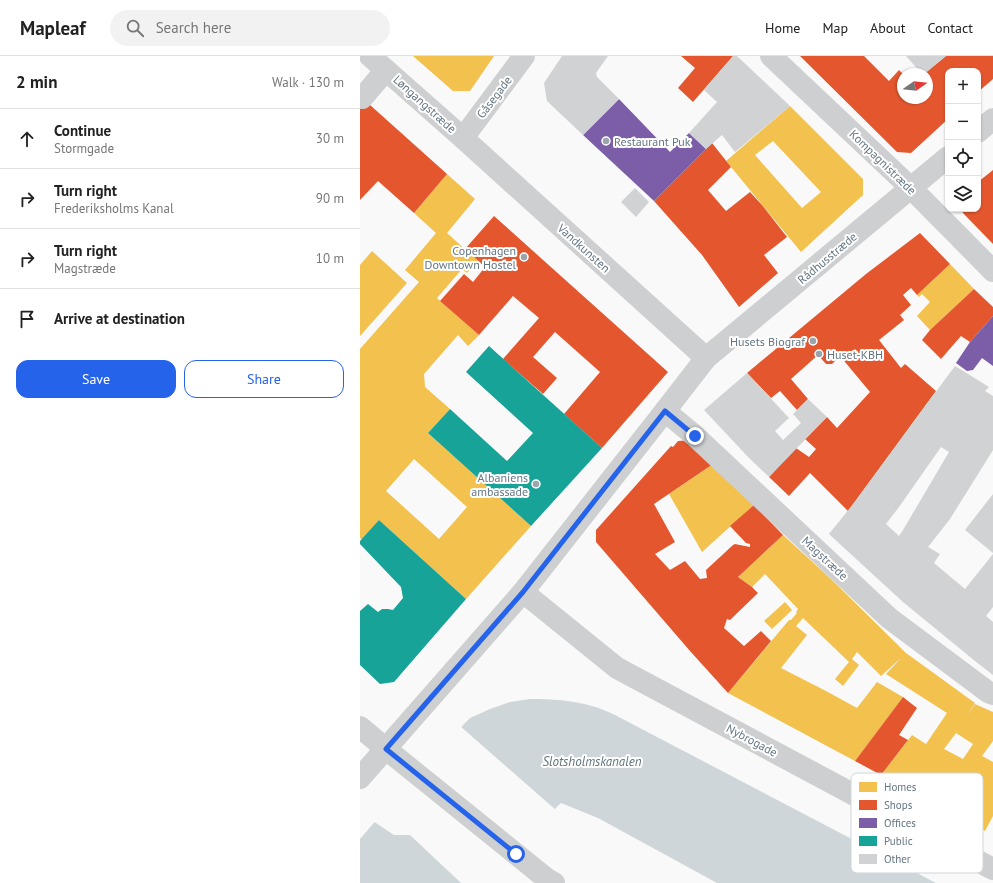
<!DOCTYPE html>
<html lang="en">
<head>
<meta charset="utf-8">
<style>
  :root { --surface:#fff; --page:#f2f2f2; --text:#222; --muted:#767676; --line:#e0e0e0; --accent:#2563eb }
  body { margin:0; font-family:"PT Sans",sans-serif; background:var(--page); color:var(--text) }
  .controls { position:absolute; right:12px; top:12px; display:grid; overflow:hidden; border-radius:8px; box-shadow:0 1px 3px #0004 }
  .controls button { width:36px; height:36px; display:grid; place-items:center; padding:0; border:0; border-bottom:1px solid var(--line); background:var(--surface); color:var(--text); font:20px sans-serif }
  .compass { position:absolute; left:537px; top:12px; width:36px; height:36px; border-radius:50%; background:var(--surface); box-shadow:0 1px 3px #0004; rotate:76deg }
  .stop { position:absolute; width:12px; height:12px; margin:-9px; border:3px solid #2563eb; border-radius:50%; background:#fff }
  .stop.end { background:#2563eb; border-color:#fff; box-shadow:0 1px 4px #0008 }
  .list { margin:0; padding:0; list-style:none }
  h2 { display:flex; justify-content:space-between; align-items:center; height:52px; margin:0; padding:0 16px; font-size:17px }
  h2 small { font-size:13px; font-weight:400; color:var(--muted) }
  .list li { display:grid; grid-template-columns:26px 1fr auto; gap:12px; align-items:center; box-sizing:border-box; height:60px; padding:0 16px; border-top:1px solid var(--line) }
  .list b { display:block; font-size:15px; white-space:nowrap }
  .list p { margin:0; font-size:13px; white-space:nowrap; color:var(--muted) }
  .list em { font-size:13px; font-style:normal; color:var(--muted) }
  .actions { display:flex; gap:8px; padding:12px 16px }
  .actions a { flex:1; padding:9px 0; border:1px solid var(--accent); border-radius:12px; text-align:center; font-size:14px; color:var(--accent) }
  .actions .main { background:var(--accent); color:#fff }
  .icon { flex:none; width:22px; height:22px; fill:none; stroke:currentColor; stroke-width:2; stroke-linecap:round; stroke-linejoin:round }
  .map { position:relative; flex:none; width:633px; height:827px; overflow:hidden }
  header { display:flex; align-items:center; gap:24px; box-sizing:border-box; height:56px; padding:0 20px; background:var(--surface); border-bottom:1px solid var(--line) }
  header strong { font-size:19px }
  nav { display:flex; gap:22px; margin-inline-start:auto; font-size:14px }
  .search { width:280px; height:36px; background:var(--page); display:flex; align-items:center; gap:10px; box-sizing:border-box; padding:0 14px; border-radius:22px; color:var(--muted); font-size:15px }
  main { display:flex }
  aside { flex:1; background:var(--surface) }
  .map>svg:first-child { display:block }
  .water { fill:#ced6d9 }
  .pier { fill:#f9f9f9 }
  .homes { fill:#f2c14e; fill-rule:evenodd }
  .shops { fill:#e4572e }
  .offices { fill:#7b5ea7 }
  .public { fill:#17a398 }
  .building { fill:#d0d2d3; fill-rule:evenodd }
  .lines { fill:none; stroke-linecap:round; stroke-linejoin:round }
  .minor { stroke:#cecfd0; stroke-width:22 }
  .route { stroke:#2563eb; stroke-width:5 }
  .poi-dot { fill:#99a4ac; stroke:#fff; stroke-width:1.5 }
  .labels { text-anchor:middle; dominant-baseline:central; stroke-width:4; stroke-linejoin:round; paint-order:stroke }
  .street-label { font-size:12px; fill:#657683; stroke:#fff }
  .poi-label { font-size:12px; fill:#657683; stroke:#fff; text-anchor:end }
  .water-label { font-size:13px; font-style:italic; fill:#60757c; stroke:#fff }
  .key { fill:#fff; stroke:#d1d6da; stroke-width:1 }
  .key-label { font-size:11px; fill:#657683 }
</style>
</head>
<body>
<header>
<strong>Mapleaf</strong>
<div class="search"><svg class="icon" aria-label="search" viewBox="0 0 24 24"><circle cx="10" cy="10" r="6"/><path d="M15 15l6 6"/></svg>Search here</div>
<nav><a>Home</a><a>Map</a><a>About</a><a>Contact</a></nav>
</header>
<main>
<aside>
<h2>2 min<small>Walk · 130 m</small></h2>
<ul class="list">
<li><svg class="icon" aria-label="ahead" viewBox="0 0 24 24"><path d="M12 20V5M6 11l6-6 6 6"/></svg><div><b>Continue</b><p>Stormgade</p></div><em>30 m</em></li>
<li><svg class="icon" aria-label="right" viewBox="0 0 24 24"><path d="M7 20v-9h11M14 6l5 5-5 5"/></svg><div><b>Turn right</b><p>Frederiksholms Kanal</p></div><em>90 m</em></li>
<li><svg class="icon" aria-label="right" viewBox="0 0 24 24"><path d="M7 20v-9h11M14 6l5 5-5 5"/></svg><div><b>Turn right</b><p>Magstræde</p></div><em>10 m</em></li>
<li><svg class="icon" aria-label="arrive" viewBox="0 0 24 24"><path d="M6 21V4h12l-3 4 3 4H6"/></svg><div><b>Arrive at destination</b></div></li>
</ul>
<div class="actions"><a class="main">Save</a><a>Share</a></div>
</aside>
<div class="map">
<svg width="633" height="827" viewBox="0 0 633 827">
  <rect width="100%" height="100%" fill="#f9f9f9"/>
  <path class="water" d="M170,643C191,643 212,644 232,650C240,652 248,656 255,659L576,827H357L238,762L201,747L169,778L126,827H0V783L56,718L110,662L130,653L150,646Z"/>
  <polygon class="pier" points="100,670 197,755 156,794 128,827 101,827 50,779 34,779 13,765 57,714"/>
  <g class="homes">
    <polygon points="53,0 134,0 110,35 93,35"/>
    <path d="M430,50L503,123V139L441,196L366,105ZM413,85L461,136L442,152L395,99Z"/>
    <path d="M87,118L115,143L87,177L118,205L107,217L102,213L77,242L119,279L108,290L98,279L64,318L65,331L90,353L68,377L171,470L106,543L19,464L2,484L0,482V293L59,226L45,214L76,177L54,157ZM54,403L107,451L79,483L26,435Z"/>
    <polygon points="12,195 47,227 0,280 0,209"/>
    <polygon points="590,208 614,233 570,274 557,260 570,246 562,238 559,241 557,239"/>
    <polygon points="356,406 394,449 342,496 309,438"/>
    <path d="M423,479L470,522L546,597L615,647L607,660L615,648L633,656V685L622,700L633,706V760L625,775L521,719L552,679L566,688L587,657L526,618L541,602L521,620L497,596L492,603L499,609L483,630L475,623L489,606L443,562L436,570L447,579L421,612L466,635L497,652L517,626L543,641L495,705L368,637L429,564H431L437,557L436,556L438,553L405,518L392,531L378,521ZM596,677L613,688L603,703L584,693Z"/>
    <polygon points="425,546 432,554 412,573 404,565"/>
  </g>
  <g class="shops">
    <polygon points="321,0 373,0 333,46 318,32 335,12"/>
    <polygon points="440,0 504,0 529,25 539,14 543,18 543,28 538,34 541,38 543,36 543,42 567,42 567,18 564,18 586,0 633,0 633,23 618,36 618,15 588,15 588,63 551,97 537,96"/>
    <polygon points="0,40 87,118 54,157 18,125 0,144"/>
    <polygon points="352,87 371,111 348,134 366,155 390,136 402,149 427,181 404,199 418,217 379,251 342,199 294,145"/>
    <polygon points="633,114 633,188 603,157 602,153 618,153 618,126"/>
    <polygon points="134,160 308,316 242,392 204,358 240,316 195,276 173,301 197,322 183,338 143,303 179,262 153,240 119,279 80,245 104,218 113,226 125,211 105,193"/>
    <polygon points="560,177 590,208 557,239 551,232 543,239 551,249 540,259 544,264 519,284 541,312 545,308 576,335 488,455 450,417 429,440 409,421 436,392 449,401 456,393 445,383 467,361 477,372 510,336 480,300 472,308 466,308 458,299 431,323 448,343 437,354 420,335 411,342 387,317 506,218"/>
    <polygon points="614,233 633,251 633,260 610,286 601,280 581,303 562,284 570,274"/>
    <polygon points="332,384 356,406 294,448 315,486 295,498 310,514 325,505 340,523 347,522 346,514 373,489 375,488 390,491 390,488 386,487 370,470 394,449 423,479 378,521 392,531 398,537 370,564 367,563 364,572 384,590 401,575 411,585 368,637 330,595 236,486 236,474 311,390 313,391 318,385"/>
    <polygon points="543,641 557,652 539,679 548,684 521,719 495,705"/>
  </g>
  <g class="offices">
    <polygon points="259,43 310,96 329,77 346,93 294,145 223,79"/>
    <polygon points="633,260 633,310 622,302 613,314 607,315 596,307 610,286"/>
  </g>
  <g class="public">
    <polygon points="129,290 242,392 171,470 68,377 90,353 147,405 173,377 106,316"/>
    <polygon points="19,464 106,543 34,626 20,628 0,609 0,555 8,548 18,556 22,553 28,553 33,554 43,542 41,531 0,488 0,485"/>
  </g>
  <g class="building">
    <polygon points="202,0 248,0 236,17 237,21 259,43 223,79 187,45 184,27"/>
    <polygon points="373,0 377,0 430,50 375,96 362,79 346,93 329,77 357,46 344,34"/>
    <polygon points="546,0 586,0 564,18 562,18"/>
    <polygon points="275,132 289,146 276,161 261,146"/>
    <path d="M595,310L629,331L625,335L633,340V394L590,463L568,491L580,498L574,507L605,533L633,498V551L626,560L633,566V619L615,605L543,546L469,478L494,447ZM581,391L589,396L543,474L539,480L526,468L539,451Z"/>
    <polygon points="387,317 429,362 415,375 423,384 441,367 433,358 448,343 467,361 409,421 389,402 344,354"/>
    <polygon points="633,438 633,497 605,474"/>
  </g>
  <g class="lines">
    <g class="minor">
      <polyline points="10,0 103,82 346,302"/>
      <polyline points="411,0 551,132 633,215"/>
      <polyline points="2,42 26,14"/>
      <polyline points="618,76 633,63"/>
      <polyline points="103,82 164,0"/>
      <polyline points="305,355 335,380 529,562 628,636 633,638"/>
      <polyline points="163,536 257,612 633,813"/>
      <polyline points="0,671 26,693 156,798 187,823 194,827"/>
      <polyline points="0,722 163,536 305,355 346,302 588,101"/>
    </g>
  </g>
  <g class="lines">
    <polyline class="route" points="156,798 26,693 163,536 305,355 335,380"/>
  </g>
  <g class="poi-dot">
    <circle cx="246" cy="85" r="4"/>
    <circle cx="164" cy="201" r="4"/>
    <circle cx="453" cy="285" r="4"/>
    <circle cx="459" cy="298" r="4"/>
    <circle cx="176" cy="428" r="4"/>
  </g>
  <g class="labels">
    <g class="street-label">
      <text transform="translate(134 41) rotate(-53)">Gåsegade</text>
      <text transform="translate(65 48) rotate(42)">Løngangstræde</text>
      <text transform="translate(523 106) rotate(44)">Kompagnistræde</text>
      <text transform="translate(224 192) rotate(42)">Vandkunsten</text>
      <text transform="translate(467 202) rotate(-40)">Rådhusstræde</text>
      <text transform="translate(465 502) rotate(43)">Magstræde</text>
      <text transform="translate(392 684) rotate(28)">Nybrogade</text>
    </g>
    <g class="poi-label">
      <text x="254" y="85" text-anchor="start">Restaurant Puk</text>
      <text x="156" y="194">Copenhagen<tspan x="156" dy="14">Downtown Hostel</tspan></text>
      <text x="445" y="285">Husets Biograf</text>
      <text x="467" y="298" text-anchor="start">Huset-KBH</text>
      <text x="168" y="421">Albaniens<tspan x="168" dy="14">ambassade</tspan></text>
    </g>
    <g class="water-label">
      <text x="232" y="705">Slotsholmskanalen</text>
    </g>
  </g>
  <rect x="491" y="717" width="132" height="100" rx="6" class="key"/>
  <rect x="499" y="726" width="18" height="10" fill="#f2c14e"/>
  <rect x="499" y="744" width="18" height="10" fill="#e4572e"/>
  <rect x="499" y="762" width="18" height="10" fill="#7b5ea7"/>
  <rect x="499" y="780" width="18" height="10" fill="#17a398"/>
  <rect x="499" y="798" width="18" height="10" fill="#d0d2d3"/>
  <g class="key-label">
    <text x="524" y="735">Homes</text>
    <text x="524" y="753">Shops</text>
    <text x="524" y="771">Offices</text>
    <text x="524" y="789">Public</text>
    <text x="524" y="807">Other</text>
  </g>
</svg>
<div class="controls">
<button>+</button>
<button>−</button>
<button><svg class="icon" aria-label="locate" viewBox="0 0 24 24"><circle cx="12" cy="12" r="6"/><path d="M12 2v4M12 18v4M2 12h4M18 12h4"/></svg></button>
<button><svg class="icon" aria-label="layers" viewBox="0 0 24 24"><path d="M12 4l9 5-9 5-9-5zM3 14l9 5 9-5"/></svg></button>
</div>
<svg class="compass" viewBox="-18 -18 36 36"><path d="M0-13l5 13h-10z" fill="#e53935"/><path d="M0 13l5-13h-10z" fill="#767676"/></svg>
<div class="stop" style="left:156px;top:798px"></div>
<div class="stop end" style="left:335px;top:380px"></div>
</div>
</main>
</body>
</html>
